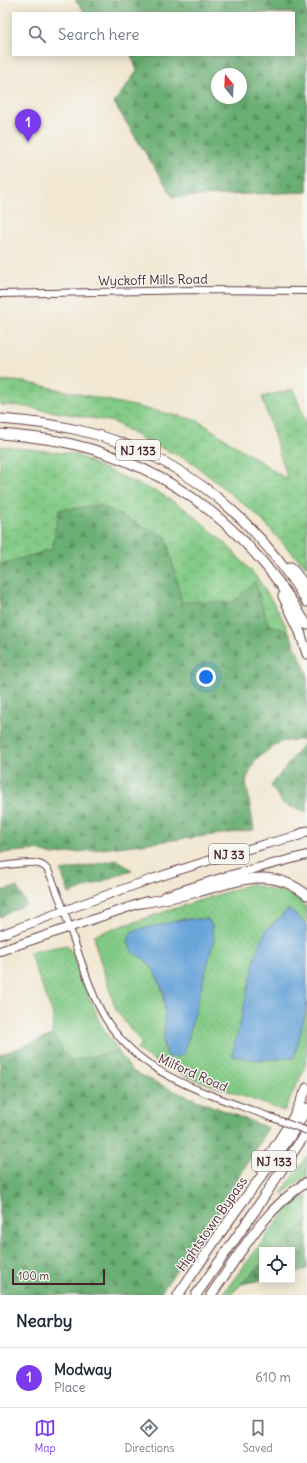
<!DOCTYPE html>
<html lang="en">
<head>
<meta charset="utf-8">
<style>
  :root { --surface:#fff; --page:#f2f2f3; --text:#1f2937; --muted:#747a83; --line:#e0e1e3; --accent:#7c3aed }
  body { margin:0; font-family:Delius,sans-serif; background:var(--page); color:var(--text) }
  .controls { position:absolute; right:12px; bottom:12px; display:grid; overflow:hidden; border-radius:0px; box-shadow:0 2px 10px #0003 }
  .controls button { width:36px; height:36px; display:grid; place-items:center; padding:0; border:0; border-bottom:1px solid var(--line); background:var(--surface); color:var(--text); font:20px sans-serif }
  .compass { position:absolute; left:211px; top:68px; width:36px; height:36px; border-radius:50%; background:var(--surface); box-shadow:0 2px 10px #0003; rotate:342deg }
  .scale { position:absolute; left:12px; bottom:10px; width:93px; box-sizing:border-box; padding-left:4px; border:2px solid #4a1f2b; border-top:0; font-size:11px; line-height:14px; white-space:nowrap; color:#4a1f2b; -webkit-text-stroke:3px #f6f6f2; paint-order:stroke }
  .you { position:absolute; left:206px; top:677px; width:14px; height:14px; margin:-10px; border:3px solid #fff; border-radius:50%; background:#1a73e8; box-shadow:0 0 0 6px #1a73e833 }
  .badge { display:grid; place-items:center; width:26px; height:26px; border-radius:50%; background:var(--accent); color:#fff; font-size:13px; font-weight:700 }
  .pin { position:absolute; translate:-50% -33px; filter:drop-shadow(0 1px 2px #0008) }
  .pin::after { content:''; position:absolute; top:21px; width:14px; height:12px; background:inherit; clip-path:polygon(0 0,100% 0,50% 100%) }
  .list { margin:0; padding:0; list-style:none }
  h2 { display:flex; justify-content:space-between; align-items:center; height:52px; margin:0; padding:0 16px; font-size:17px }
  h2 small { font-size:13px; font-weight:400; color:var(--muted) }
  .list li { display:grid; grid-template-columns:26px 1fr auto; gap:12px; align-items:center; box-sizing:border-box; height:60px; padding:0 16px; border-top:1px solid var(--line) }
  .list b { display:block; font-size:15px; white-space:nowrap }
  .list p { margin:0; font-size:13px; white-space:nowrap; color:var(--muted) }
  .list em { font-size:13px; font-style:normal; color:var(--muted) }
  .icon { flex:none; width:22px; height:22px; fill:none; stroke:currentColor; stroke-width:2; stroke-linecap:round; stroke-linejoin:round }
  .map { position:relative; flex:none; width:307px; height:1295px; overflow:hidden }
  .search { position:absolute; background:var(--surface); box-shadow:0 2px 10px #0003; left:12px; right:12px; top:12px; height:44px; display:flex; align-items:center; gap:10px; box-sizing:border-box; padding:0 14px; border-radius:0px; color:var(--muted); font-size:15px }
  .sheet { height:112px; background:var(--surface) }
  nav { display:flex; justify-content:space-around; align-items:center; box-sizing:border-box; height:56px; border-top:1px solid var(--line); background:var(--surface); font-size:11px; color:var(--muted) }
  nav a { display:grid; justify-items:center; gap:2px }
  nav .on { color:var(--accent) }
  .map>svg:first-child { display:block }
  .grass { fill:url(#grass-dots); stroke:#667558; fill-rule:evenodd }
  .forest { fill:url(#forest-firs); stroke:#5a674f; fill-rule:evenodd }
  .wetland { fill:url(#wetland-marsh); stroke:#667558 }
  .water { fill:#69a4d9; stroke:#5a6282 }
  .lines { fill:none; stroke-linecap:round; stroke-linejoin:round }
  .minor-casing { stroke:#633d44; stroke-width:8 }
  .major-casing { stroke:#633d44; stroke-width:10 }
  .highway-casing { stroke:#633d44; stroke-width:11 }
  .minor { stroke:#fff; stroke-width:6 }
  .major { stroke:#fff; stroke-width:8 }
  .highway { stroke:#fff; stroke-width:9 }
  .minor-bridge-casing { stroke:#633d44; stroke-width:8; stroke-linecap:butt }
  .minor-bridge { stroke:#fff; stroke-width:6 }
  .labels { text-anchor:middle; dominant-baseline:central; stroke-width:3; stroke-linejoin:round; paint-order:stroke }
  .shield { fill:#f6f6f2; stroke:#7e6067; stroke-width:1 }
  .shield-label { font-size:12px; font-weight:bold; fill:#4a1f2b }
  .street-label { font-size:13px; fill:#4a1f2b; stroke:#f6f6f2 }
</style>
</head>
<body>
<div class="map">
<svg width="307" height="1295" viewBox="0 0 307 1295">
  <defs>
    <pattern id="grass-dots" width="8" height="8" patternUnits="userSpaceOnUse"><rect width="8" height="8" fill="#83cb86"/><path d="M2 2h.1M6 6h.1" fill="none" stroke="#73ae74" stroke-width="1.8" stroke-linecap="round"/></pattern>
    <pattern id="forest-firs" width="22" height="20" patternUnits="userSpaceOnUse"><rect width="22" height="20" fill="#6aaf73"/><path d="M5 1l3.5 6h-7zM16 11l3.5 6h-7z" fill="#598e5f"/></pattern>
    <pattern id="wetland-marsh" width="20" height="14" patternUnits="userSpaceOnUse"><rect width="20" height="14" fill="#83cb86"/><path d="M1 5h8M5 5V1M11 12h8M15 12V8" fill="none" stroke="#73ae74"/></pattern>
  </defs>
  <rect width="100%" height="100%" fill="#f6f6f2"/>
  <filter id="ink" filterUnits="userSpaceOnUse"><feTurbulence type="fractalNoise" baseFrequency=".025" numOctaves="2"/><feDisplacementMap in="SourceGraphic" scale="8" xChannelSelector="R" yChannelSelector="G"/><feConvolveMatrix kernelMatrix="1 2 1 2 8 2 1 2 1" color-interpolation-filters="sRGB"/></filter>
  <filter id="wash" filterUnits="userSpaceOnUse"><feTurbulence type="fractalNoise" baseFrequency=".012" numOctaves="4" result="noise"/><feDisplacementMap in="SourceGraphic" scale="16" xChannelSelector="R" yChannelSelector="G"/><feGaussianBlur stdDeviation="0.9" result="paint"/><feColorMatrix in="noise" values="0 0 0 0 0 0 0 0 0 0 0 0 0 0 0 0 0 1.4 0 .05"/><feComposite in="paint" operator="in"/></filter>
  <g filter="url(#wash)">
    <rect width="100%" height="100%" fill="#f1e7d2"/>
    <g class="grass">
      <path d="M250,884L283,892L298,898L307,908V925L289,909L266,930L298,1041L307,1003V1056L304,1070L284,1111L189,1077L156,1062L136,1049L142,1044L116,1010L96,947L94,935ZM214,940L163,1045C166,1012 168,987 146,960Z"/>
      <polygon points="67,945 73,954 100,1023 118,1051 70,1062 52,1035 53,1015 29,952"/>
      <polygon points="307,1156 307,1177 281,1194"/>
      <polygon points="307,1196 307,1221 277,1250 262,1250 262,1265 230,1295 222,1295 287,1209"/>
    </g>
    <g class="forest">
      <path d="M75,0H307V192L173,197L114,103L137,71L131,55H294V13H86ZM217,74H241V98H217Z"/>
      <polygon points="99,505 166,537 182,602 255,581 268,624 289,632 307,673 307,739 280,742 255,760 246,781 254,830 53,855 37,850 0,853 0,565 52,549 59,510"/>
      <polygon points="307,739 307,812 283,804 271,786"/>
      <polygon points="117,860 132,870 69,894 61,871"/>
      <polygon points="17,887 26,904 0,917 0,891"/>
      <polygon points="52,1035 70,1061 118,1051 132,1071 174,1091 268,1128 218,1212 159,1295 0,1295 0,1055"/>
      <polygon points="307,1221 307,1269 292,1273 292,1250 277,1250"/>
      <polygon points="262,1265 262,1280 241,1284"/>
    </g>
    <g class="wetland">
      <polygon points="0,380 25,382 197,420 288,480 262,397 293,389 307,424 307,567 287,548 257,515 190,461 142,439 114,422 20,406 0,405"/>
      <polygon points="0,446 75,454 98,466 161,494 191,513 228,546 258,579 279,612 289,632 268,624 255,581 234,602 182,602 166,537 99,505 59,510 52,549 0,565"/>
    </g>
    <g class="water">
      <polygon points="289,909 307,925 307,1007 294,1058 259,1060 232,1056 257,951 266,930"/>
      <polygon points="185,919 208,919 212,926 214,940 184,1054 178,1057 167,1056 163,1045 165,1022 164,993 154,970 146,960 132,952 128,941 132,931"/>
    </g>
  </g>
  <g filter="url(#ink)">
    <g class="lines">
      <defs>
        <g id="minor">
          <polyline points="0,294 194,290 307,291"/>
          <path d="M0,866C12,865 39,858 47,869C53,879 56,891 61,902C72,934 82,966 94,996C126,1074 202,1091 273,1118"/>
        </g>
        <g id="major">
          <polyline points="164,896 227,876 307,855"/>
          <path d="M0,935C99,897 198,860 301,835"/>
          <polyline points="0,951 147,901"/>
        </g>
        <g id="highway">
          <path d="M0,419C26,421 52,424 78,430C179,453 254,516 307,602"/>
          <path d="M0,434C24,436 48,438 72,444C175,468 254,534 307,625"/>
          <polyline points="291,567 307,588"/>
          <polyline points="283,596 299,629 307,654"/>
          <polyline points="296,836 307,831"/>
          <path d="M142,903C159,900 176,897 193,893C235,883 268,864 307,895"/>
          <polyline points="261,1169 293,1118 307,1088"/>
          <path d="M178,1295C197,1267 216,1239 235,1212C260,1177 287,1146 307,1108"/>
          <polyline points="196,1295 254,1212 307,1131"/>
          <path d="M211,1295C240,1254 264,1209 307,1182"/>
        </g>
      </defs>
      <use href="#minor" class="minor-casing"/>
      <use href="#major" class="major-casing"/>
      <use href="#highway" class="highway-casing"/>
      <use href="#minor" class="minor"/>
      <use href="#major" class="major"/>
      <use href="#highway" class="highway"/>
      <defs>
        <polyline id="minor-bridge" points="273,1118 307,1131"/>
      </defs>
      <use href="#minor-bridge" class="minor-bridge-casing"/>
      <use href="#minor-bridge" class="minor-bridge"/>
    </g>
  </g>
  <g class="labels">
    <g class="shield">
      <rect x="116" y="440" width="44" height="20" rx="3"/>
      <rect x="209" y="844" width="40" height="20" rx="3"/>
      <rect x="252" y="1151" width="44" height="20" rx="3"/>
    </g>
    <g class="shield-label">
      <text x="138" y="450">NJ 133</text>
      <text x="229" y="854">NJ 33</text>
      <text x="274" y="1161">NJ 133</text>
    </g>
    <g class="street-label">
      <text transform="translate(153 280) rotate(-1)">Wyckoff Mills Road</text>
      <text transform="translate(193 1073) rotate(24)">Milford Road</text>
      <text transform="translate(212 1224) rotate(-55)">Hightstown Bypass</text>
    </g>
  </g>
</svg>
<div class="controls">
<button><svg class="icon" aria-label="locate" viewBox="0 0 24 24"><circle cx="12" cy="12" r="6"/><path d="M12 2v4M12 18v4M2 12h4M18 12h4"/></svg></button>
</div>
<svg class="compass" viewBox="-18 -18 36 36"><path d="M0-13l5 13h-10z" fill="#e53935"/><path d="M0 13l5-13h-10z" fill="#747a83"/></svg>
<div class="scale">100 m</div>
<div class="you"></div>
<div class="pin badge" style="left:28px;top:142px">1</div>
<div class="search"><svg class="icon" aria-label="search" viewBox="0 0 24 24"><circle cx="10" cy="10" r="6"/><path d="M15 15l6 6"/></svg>Search here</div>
</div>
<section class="sheet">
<h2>Nearby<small></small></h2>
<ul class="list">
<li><span class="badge">1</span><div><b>Modway</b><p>Place</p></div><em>610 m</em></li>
</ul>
</section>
<nav>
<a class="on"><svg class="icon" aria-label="map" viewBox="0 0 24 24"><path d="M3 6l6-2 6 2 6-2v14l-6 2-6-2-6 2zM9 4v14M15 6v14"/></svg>Map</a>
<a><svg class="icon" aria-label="directions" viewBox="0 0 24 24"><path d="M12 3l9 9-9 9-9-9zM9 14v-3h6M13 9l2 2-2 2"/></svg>Directions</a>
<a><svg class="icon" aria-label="saved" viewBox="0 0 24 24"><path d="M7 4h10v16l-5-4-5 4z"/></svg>Saved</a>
</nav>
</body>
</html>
